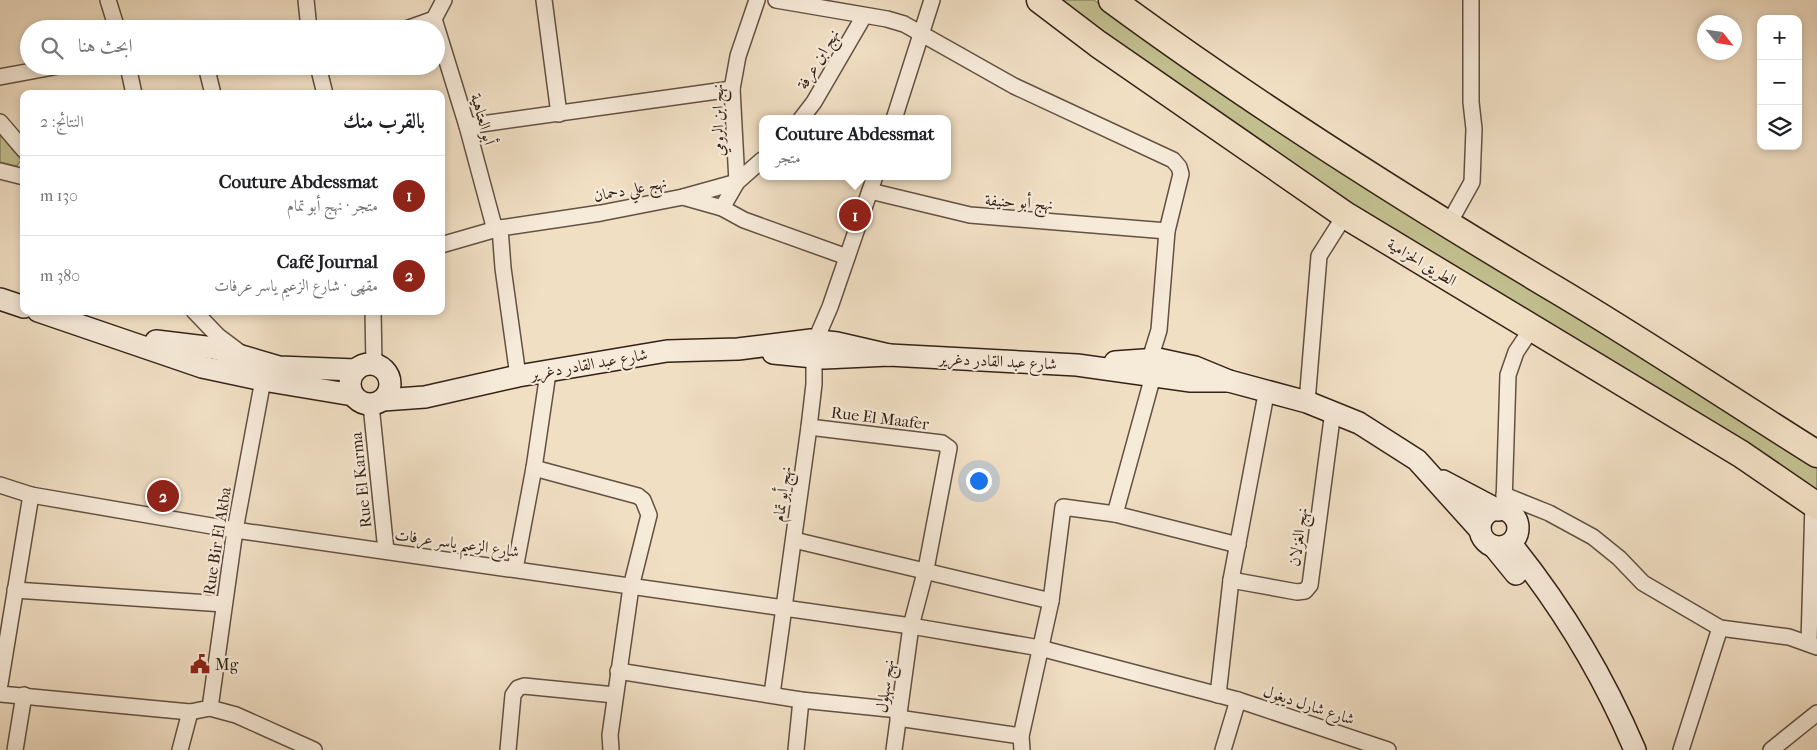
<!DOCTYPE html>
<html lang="ar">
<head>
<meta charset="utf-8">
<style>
  :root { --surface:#fff; --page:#f2f2f2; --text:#202124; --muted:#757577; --line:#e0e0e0; --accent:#8f2418 }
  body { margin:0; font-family:"IM FELL French Canon",Amiri,serif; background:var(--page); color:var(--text); direction:rtl }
  .controls { position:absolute; right:15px; top:15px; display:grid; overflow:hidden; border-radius:10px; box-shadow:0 2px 8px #0003 }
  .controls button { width:45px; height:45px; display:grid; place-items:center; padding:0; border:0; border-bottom:1px solid var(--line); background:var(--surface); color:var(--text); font:25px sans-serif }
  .compass { position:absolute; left:1697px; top:15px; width:45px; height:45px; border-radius:50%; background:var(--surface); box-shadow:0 2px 8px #0003; rotate:120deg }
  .you { position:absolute; left:978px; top:480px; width:18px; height:18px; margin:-12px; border:4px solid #fff; border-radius:50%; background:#1a73e8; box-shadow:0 0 0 8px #1a73e833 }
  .badge { display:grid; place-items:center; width:32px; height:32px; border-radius:50%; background:var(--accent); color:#fff; font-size:16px; font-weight:700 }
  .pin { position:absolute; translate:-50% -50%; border:2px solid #fff; box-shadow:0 1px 5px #0006 }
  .popup { position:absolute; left:759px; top:115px; width:192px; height:65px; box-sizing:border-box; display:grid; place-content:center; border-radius:10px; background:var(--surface); filter:drop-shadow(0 1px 4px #0005); font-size:16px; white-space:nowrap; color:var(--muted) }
  .popup b { font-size:19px; color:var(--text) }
  .popup::after { content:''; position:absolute; left:50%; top:100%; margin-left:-10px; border:10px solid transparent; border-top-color:var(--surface) }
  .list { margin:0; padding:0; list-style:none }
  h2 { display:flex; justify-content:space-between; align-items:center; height:65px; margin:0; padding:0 20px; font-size:21px }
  h2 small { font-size:16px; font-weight:400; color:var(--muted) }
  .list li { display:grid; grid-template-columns:32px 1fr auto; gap:15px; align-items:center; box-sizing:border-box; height:80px; padding:0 20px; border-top:1px solid var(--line) }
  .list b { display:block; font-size:19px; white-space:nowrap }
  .list p { margin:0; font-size:16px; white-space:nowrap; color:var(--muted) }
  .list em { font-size:16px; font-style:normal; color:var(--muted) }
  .icon { flex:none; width:28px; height:28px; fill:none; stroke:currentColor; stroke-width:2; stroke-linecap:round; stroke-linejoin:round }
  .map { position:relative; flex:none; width:1817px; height:750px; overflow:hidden; direction:ltr }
  .search { position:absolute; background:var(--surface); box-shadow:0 2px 8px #0003; left:20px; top:20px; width:425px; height:55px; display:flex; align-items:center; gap:12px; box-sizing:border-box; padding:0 18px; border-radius:28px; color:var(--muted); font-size:19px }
  .panel { position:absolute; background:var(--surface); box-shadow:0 2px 8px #0003; left:20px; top:90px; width:425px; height:225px; border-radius:10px; direction:rtl }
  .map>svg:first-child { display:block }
  .green { fill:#c2bf8f; stroke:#7b7053 }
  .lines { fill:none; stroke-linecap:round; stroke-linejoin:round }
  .street-casing { stroke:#635142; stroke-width:18 }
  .secondary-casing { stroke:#342217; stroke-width:24 }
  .highway-casing { stroke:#342217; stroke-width:29 }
  .street { stroke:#f6ead9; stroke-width:15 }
  .secondary { stroke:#f6ead9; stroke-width:21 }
  .highway { stroke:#f1dfc4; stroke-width:26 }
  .labels { text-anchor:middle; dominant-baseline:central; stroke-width:4.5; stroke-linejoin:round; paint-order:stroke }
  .street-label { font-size:16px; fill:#342217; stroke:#f6ead9 }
  .poi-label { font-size:16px; fill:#342217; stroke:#f6ead9; text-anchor:start }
</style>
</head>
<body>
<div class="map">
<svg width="1817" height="750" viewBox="0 0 1817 750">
  <rect width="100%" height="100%" fill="#f1dfc4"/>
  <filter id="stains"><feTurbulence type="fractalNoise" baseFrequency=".004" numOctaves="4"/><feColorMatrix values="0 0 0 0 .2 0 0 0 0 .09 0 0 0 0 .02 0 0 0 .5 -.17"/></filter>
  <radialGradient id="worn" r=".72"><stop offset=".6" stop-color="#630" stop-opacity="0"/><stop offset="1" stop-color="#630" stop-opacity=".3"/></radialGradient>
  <g class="green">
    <polygon points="1057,0 1094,0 1118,18 1817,463 1817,494 1280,159"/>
    <polygon points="0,135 21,160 17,166 0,162"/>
  </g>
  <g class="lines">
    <defs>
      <g id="street">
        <polyline points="108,0 117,29"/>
        <polyline points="306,0 309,29"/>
        <polyline points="544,0 559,114"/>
        <polyline points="776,0 887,19 904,24 1014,86 1173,160 1179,167 1181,174 1167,231 1159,330 1150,359 1153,376 1115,514"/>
        <polyline points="434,19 467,126 495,230"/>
        <polyline points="406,29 434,19 444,0"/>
        <polyline points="128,66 134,94"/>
        <polyline points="206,66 213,94"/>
        <polyline points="318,66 325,94"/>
        <polyline points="0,77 59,66"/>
        <polyline points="801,119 814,102 864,16"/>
        <polyline points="894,119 932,0"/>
        <polyline points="0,122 24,150"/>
        <polyline points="467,126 732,89"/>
        <polyline points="0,171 24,177"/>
        <polyline points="737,182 732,89 738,56 757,0"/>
        <polyline points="870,191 970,215 1167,231"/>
        <polyline points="683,197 737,182"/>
        <polyline points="722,208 737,182 762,160"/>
        <polyline points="1448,225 1472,182 1474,129 1471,102 1471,0"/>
        <polyline points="500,228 503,268 518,376"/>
        <polyline points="441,245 500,228 601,213 683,197 722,208 744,220 847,257"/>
        <polyline points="194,311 218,336 238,351"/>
        <polyline points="373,311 374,364"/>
        <polyline points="1307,402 1319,256 1345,215"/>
        <polyline points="371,405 386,551"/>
        <polyline points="809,427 942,443 949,448 926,569 911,626 894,750"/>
        <polyline points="534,468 638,496 643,500 649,515 631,587 610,735 611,750"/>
        <polyline points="0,485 31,495 235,530 911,626 1040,648 1238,700 1388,750"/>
        <polyline points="1504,495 1549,513 1593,537 1619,558 1643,583 1720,628 1789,637 1817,647"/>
        <polyline points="1504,504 1508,375 1516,352 1532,328"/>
        <polyline points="794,540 1051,601 1021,736 1022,750"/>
        <polyline points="515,569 534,468 548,373"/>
        <polyline points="1231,580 1297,592 1305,591 1310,585 1333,411"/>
        <polyline points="15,590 224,604"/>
        <polyline points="1051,601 1063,507 1115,514 1238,545"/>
        <polyline points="1809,643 1813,503"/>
        <polyline points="618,671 801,700 899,710"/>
        <polyline points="0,684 31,495"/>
        <polyline points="0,694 190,712 210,708 236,715 314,750"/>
        <polyline points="772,694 809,427 814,384 814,344 830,307 875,176"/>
        <polyline points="1218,695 1231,580 1267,389"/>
        <polyline points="210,708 235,530 263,380"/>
        <polyline points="898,718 1021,736"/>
        <polyline points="15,750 24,695"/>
        <polyline points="180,750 190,712"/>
        <polyline points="508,750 513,695 518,688 524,686 615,695"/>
        <polyline points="796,750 801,700"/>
        <polyline points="1223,750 1238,700"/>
        <polyline points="1681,750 1720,628"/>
        <polyline points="1771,750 1817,713"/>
      </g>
      <g id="secondary">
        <polyline points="0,299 24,307"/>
        <polyline points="38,311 202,367 263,380 353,395"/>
        <polyline points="156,341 214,348 279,367 356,370"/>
        <polyline points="773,353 824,358 889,355 1077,365 1191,381 1229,381"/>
        <polyline points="1115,362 1158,359 1195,367 1229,381 1307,402 1359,423 1417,460 1480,530"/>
        <circle cx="370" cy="384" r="20"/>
        <polyline points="383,400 425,397 518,376 667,351 738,349 811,340 837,343 889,355"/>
        <polyline points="1443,481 1498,510"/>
        <circle cx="1499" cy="528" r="19"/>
        <path d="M1511,544C1562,607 1603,675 1635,750"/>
        <polyline points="1494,547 1516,574"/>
      </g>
      <g id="highway">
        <polyline points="1040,0 1098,44 1345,215 1741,454 1817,506"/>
        <path d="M1112,0C1256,106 1407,201 1560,292C1647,344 1731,400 1817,454"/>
      </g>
    </defs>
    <use href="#street" class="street-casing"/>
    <use href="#secondary" class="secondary-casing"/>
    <use href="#highway" class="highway-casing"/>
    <use href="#street" class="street"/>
    <use href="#secondary" class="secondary"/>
    <use href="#highway" class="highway"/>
  </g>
  <defs>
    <symbol id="civic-bare" viewBox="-9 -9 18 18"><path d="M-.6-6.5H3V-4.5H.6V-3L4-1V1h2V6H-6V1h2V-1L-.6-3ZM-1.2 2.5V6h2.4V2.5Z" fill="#8f2418" stroke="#f6ead9" stroke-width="2.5" paint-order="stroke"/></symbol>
  </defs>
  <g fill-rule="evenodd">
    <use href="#civic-bare" x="186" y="650" width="28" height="28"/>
  </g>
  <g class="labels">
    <g class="street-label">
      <text transform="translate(818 59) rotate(-59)">نهج ابن عرفة</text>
      <text transform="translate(483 119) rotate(74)">أبو العتاهية</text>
      <text transform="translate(718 120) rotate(-91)">نهج ابن الرومي</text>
      <text transform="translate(630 189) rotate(-11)">نهج علي دحمان</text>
      <text transform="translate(1019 202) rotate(4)">نهج أبو حنيفة</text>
      <text transform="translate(1422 262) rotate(31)">الطريق الحزامية</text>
      <text transform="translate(998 361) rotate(3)">شارع عبد القادر دغرير</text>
      <text transform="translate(589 364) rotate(-10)">شارع عبد القادر دغرير</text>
      <text transform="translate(880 418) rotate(7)">Rue El Maafer</text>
      <text transform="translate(361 480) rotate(-96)">Rue El Karma</text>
      <text transform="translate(782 494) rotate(-82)">نهج أبو تمام</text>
      <text transform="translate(1298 537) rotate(-82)">نهج الغزلان</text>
      <text transform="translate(217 541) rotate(-81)">Rue Bir El Akba</text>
      <text transform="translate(457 543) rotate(8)">شارع الزعيم ياسر عرفات</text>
      <text transform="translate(885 686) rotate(-82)">نهج سهلول</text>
      <text transform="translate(1309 705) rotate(18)">شارع شارل ديغول</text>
    </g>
    <g class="poi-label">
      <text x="215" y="664">Mg</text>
    </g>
  </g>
  <rect width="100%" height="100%" filter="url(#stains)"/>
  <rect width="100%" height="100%" fill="url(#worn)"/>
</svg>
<div class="controls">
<button>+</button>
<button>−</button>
<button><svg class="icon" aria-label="layers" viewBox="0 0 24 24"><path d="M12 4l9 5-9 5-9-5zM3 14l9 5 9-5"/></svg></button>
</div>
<svg class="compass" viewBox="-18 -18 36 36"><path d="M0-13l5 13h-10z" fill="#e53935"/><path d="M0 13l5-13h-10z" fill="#757577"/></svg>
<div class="you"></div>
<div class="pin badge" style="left:855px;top:215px">1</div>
<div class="popup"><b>Couture Abdessmat</b>متجر</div>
<div class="pin badge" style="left:163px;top:496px">2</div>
<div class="search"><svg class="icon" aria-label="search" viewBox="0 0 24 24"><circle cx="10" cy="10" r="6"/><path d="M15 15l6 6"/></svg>ابحث هنا</div>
<section class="panel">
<h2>بالقرب منك<small>النتائج: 2</small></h2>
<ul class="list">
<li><span class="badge">1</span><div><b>Couture Abdessmat</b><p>متجر · نهج أبو تمام</p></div><em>130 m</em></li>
<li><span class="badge">2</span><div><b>Café Journal</b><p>مقهى · شارع الزعيم ياسر عرفات</p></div><em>380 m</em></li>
</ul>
</section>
</div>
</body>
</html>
